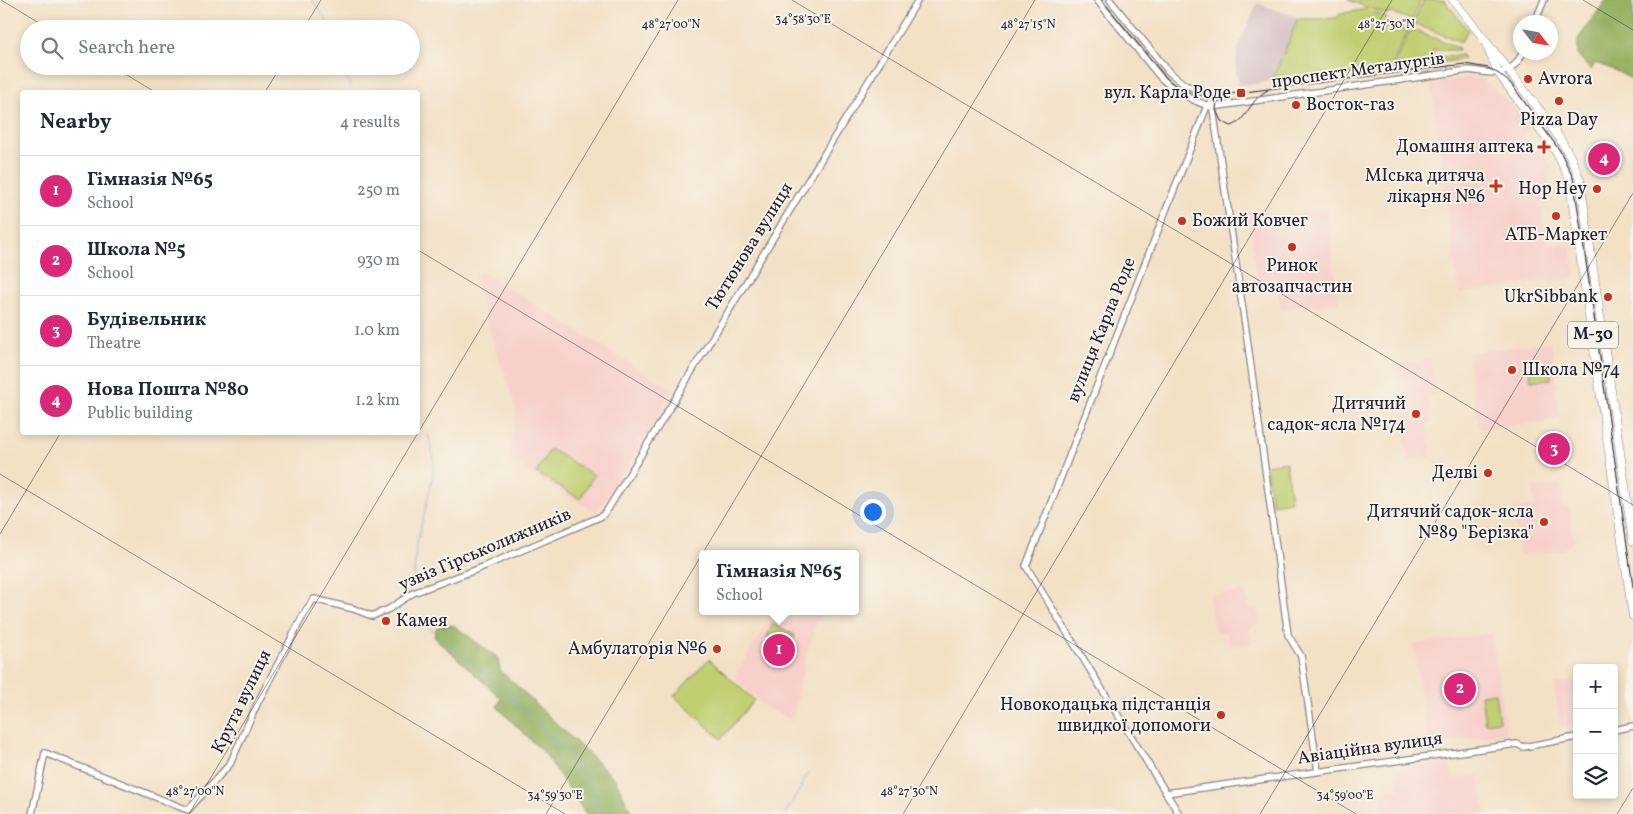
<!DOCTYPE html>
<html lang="en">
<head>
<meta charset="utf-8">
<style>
  :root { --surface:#fff; --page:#f6f6f7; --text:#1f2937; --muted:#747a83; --line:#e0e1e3; --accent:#db2777 }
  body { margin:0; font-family:Vollkorn,serif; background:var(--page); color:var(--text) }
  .controls { position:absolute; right:15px; bottom:15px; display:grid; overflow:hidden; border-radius:5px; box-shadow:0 2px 8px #0003 }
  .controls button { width:45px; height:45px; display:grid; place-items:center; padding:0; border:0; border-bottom:1px solid var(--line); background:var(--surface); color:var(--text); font:25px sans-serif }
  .compass { position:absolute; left:1513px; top:15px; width:45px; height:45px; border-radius:50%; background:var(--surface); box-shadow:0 2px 8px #0003; rotate:121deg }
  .you { position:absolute; left:872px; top:511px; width:18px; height:18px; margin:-12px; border:4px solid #fff; border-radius:50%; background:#1a73e8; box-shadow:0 0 0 8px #1a73e833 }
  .badge { display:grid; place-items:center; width:32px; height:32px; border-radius:50%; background:var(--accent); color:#fff; font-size:16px; font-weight:700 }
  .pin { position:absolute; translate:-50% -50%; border:2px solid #fff; box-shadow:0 1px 5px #0006 }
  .popup { position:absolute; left:699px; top:550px; width:160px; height:65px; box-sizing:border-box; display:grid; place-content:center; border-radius:5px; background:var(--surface); filter:drop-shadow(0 1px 4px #0005); font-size:16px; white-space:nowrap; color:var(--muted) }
  .popup b { font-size:19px; color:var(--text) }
  .popup::after { content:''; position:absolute; left:50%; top:100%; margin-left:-10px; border:10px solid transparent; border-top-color:var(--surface) }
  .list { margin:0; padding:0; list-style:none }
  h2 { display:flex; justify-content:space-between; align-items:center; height:65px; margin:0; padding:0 20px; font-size:21px }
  h2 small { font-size:16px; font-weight:400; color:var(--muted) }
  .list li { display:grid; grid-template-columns:32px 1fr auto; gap:15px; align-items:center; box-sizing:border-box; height:70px; padding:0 20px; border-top:1px solid var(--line) }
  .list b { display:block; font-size:19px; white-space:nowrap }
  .list p { margin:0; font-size:16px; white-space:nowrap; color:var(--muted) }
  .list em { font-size:16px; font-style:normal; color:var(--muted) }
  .icon { flex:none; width:28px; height:28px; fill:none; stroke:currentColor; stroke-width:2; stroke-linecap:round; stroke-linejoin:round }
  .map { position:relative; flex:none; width:1633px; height:814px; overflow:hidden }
  .search { position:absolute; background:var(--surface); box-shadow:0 2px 8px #0003; left:20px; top:20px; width:400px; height:55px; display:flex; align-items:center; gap:12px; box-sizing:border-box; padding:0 18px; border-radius:28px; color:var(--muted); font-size:19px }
  .panel { position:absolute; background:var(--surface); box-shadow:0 2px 8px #0003; left:20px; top:90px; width:400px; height:345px; border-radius:5px }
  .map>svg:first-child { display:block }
  .built { fill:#f7d0ca }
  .industrial { fill:#d2bec2 }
  .green { fill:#c1cf71; stroke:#727856 }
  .forest { fill:#98b263; stroke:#5d6a4f }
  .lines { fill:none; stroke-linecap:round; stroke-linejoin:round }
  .stream { stroke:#6aa0d7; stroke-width:1 }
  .secondary-casing { stroke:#8a8280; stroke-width:8 }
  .highway-casing { stroke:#8a8280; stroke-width:9 }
  .secondary { stroke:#fff; stroke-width:5.5 }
  .highway { stroke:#fff; stroke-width:8 }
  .tram { stroke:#22223b; stroke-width:1 }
  .ticks { fill:none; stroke:#22223b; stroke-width:1; stroke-opacity:0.45 }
  .poi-dot { fill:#c8321e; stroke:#f7f3e8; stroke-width:2 }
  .labels { text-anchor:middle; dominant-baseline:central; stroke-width:4; stroke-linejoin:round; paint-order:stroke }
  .shield { fill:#f7f3e8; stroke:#62616f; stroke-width:1 }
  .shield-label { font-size:16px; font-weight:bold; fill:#22223b }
  .street-label { font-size:18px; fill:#22223b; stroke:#f7f3e8 }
  .poi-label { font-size:18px; fill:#22223b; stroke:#f7f3e8; text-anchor:end }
  .ticks-label { font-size:12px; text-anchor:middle; fill:#22223b; stroke:#f7f3e8; stroke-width:4; stroke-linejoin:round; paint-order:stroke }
</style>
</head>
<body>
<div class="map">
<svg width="1633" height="814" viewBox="0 0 1633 814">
  <rect width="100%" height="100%" fill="#f7f3e8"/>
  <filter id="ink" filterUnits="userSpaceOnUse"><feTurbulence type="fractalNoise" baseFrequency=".02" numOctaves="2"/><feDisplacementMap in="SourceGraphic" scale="10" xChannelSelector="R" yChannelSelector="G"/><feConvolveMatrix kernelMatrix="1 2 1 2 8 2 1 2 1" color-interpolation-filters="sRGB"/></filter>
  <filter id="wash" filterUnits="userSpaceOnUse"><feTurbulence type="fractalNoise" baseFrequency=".0096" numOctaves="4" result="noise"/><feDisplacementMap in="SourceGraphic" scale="20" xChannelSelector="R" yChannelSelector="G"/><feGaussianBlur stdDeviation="1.12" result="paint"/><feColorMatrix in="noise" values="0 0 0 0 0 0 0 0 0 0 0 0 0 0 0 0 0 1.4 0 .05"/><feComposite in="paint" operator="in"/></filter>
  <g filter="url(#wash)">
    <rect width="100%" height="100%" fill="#f3e1c6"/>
    <g class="built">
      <polygon points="1473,77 1481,79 1493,87 1527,122 1528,131 1522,137 1527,144 1529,143 1533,148 1538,145 1552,167 1541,204 1548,246 1571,243 1576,277 1459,293 1431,84"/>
      <polygon points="1267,208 1269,217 1326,209 1339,302 1281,310 1276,278 1257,281 1248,211"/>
      <polygon points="480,271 673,390 605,502 594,511 536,477 508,457 517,412 491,334 474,277"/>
      <polygon points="1551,342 1557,387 1555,388 1560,416 1549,421 1479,430 1467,353"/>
      <polygon points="1431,359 1436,395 1428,397 1431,424 1427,424 1432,457 1408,461 1395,364"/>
      <polygon points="1561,485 1564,508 1570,507 1573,544 1569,545 1563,550 1520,555 1513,510 1535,506 1532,488"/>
      <polygon points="1245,591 1248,607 1250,609 1257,608 1259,623 1249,628 1251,644 1229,647 1227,633 1218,633 1214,630 1209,595"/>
      <polygon points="775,611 821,611 805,658 793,721 765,707 734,677"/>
      <polygon points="1492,633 1506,734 1428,745 1414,644"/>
      <polygon points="1577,681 1577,725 1560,727 1554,684"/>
      <polygon points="1450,760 1453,779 1479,776 1485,814 1383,814 1380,791 1400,788 1397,768"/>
    </g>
    <polygon class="industrial" points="1257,3 1298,18 1299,20 1273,79 1262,83 1239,85 1236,71 1237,51"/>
    <g class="green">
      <polygon points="1348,0 1421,0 1412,20 1392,13 1385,14"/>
      <polygon points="1424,0 1444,0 1468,30 1461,42 1413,23"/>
      <polygon points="1365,9 1385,17 1388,20 1388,23 1408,31 1390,69 1274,84 1273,79 1298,18 1307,19 1337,18 1340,14"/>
      <polygon points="1411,29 1459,48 1459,50 1433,50 1433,58 1462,55 1464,59 1392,69"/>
      <polygon points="1550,364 1551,379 1531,381 1529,366"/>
      <polygon points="550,449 594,475 580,499 536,473"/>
      <polygon points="1286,462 1291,501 1272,504 1266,465"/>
      <polygon points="773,624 795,635 788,648 767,637"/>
      <polygon points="709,659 754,700 721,739 674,696"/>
      <polygon points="1495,693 1499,721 1485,723 1481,695"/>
    </g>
    <g class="forest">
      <polygon points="1606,0 1633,0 1633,80 1614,70 1595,63 1591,70 1578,55 1578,39"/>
      <polygon points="453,625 498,658 500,670 615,779 632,814 586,814 545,754 497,707 501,698 434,637 437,627"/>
    </g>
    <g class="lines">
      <g class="stream">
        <polyline points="312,0 333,29"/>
        <polyline points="343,66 350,86"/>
        <polyline points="413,586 416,548 433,476 434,458 427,429"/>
        <polyline points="426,624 442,639 503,689 563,749 586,777 603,814"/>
        <polyline points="785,814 800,789 808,773"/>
      </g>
    </g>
  </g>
  <g filter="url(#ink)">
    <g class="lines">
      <defs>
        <g id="secondary">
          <path d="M1097,0L1160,77C1176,92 1192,101 1212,107L1469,70C1493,73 1510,80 1523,52"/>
          <polyline points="1110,0 1169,72 1185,85 1203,91 1211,96 1246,331 1287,627 1288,635 1301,656 1318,771"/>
          <polyline points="1535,22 1544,0"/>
          <polyline points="1614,730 1633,726"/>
          <polyline points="1166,793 1509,745 1517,744 1523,747 1577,737"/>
          <polyline points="32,814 45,753 188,810 230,764 258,702 306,610 314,599 354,609 372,616 389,609 413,593 478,569 602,516 608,509 918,0"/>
          <polyline points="1179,814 1026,566 1207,106"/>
        </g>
        <g id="highway">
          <path d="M1453,0C1476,28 1498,57 1520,85C1543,115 1568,144 1580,180L1633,541"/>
          <polyline points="1484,40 1499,74 1557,153 1569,178 1633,616"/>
        </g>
      </defs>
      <use href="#secondary" class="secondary-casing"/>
      <use href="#highway" class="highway-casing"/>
      <use href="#secondary" class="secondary"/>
      <use href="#highway" class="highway"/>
      <g class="tram">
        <path d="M1102,0L1169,81C1185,93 1202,98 1221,95L1465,64L1488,68L1499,74L1511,84L1560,151L1573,178L1589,281L1633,587"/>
        <path d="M1225,93L1217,100L1216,110L1221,121L1231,126C1246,123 1250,98 1268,90"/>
      </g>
    </g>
  </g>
  <path class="ticks" d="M1,0L49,29M792,0L1633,505M1583,0L1633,30M303,29L321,0M112,66L155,92M265,92L281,66M418,250L1356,814M0,474L565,814M0,534L61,432M189,814L678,0M546,814L1035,0M903,814L1392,0M1260,814L1633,193M1617,814L1633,788"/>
  <g class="poi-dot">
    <circle cx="1528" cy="79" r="5"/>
    <rect x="1236" y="88" width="10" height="10" rx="2.5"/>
    <circle cx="1559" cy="101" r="5"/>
    <circle cx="1296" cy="105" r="5"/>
    <path d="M1541.5 139.5h5v5h5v5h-5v5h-5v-5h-5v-5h5z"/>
    <path d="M1493.5 178.5h5v5h5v5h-5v5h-5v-5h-5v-5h5z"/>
    <circle cx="1597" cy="189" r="5"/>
    <circle cx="1556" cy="216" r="5"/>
    <circle cx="1182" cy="221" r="5"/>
    <circle cx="1292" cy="247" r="5"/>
    <circle cx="1608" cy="297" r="5"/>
    <circle cx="1512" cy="370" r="5"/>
    <circle cx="1416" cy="414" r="5"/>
    <circle cx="1488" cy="473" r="5"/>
    <circle cx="1544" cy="522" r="5"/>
    <circle cx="386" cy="621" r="5"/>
    <circle cx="717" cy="649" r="5"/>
    <circle cx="1221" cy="715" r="5"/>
  </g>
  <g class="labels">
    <rect class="shield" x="1568" y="321.5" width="50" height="27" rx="4"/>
    <g class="shield-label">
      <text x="1593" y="335">М-30</text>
    </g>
    <g class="street-label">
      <text transform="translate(1358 71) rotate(-8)">проспект Металургів</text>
      <text transform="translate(750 247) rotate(-58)">Тютюнова вулиця</text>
      <text transform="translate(1102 330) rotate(-68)">вулиця Карла Роде</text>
      <text transform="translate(485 550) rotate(-23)">узвіз Гірськолижників</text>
      <text transform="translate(242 702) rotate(-64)">Крута вулиця</text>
      <text transform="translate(1370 749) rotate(-8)">Авіаційна вулиця</text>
    </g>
    <g class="poi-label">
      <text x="1538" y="79" text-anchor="start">Avrora</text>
      <text x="1231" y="93">вул. Карла Роде</text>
      <text x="1306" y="105" text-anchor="start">Восток-газ</text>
      <text x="1559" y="120" text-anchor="middle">Pizza Day</text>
      <text x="1534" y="147">Домашня аптека</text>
      <text x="1485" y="176">МІська дитяча<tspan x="1485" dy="21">лікарня №6</tspan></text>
      <text x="1587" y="189">Hop Hey</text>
      <text x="1192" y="221" text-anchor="start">Божий Ковчег</text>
      <text x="1556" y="235" text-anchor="middle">АТБ-Маркет</text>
      <text x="1292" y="266" text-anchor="middle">Ринок<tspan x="1292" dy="21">автозапчастин</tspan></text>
      <text x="1598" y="297">UkrSibbank</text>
      <text x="1522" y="370" text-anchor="start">Школа №74</text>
      <text x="1406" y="404">Дитячий<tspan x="1406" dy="21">садок-ясла №174</tspan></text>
      <text x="1478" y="473">Делві</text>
      <text x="1534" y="512">Дитячий садок-ясла<tspan x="1534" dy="21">№89 "Берізка"</tspan></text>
      <text x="396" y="621" text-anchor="start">Камея</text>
      <text x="707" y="649">Амбулаторія №6</text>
      <text x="1211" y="705">Новокодацька підстанція<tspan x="1211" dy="21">швидкої допомоги</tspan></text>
    </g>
  </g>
  <g class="ticks-label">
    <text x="803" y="23">34°58'30"E</text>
    <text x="671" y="28">48°27'00"N</text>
    <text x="1028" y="28">48°27'15"N</text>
    <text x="1386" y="28">48°27'30"N</text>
    <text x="195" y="795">48°27'00"N</text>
    <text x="909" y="795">48°27'30"N</text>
    <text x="555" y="799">34°59'30"E</text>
    <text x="1345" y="799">34°59'00"E</text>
  </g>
</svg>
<div class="controls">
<button>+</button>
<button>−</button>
<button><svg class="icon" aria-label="layers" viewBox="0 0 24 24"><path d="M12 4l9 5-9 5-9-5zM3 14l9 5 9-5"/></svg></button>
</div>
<svg class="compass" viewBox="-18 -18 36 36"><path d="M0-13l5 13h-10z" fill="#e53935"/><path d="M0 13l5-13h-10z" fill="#747a83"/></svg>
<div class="you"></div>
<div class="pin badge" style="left:779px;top:650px">1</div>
<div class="popup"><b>Гімназія №65</b>School</div>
<div class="pin badge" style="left:1460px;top:689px">2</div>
<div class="pin badge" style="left:1554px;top:449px">3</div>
<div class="pin badge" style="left:1604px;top:159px">4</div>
<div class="search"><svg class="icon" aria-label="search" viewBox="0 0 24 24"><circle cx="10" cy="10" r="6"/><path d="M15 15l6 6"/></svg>Search here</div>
<section class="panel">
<h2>Nearby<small>4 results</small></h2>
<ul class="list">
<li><span class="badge">1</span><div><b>Гімназія №65</b><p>School</p></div><em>250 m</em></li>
<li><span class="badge">2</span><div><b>Школа №5</b><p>School</p></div><em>930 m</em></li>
<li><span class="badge">3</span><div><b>Будівельник</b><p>Theatre</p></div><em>1.0 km</em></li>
<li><span class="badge">4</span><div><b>Нова Пошта №80</b><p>Public building</p></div><em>1.2 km</em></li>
</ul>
</section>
</div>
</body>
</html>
